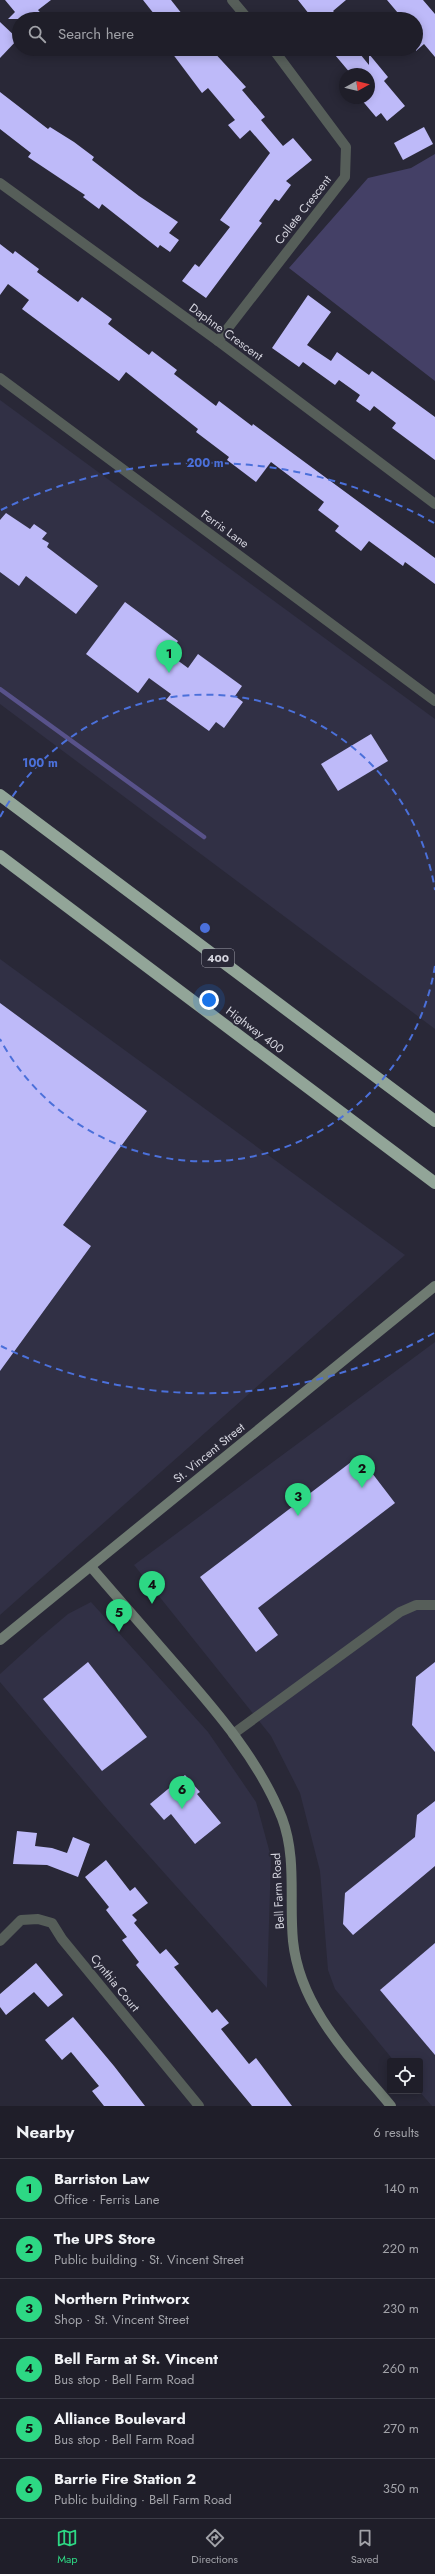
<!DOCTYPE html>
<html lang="en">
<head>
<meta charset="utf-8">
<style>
  :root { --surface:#1f1e29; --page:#272731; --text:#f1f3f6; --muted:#a1a2a8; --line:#3c3c46; --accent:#2dd884 }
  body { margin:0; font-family:Jost,sans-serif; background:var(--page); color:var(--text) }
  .controls { position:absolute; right:12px; bottom:12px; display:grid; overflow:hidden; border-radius:4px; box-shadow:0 2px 10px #0003 }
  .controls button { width:36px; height:36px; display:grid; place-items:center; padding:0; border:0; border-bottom:1px solid var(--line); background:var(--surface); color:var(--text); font:20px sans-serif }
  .compass { position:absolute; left:339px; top:68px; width:36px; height:36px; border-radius:50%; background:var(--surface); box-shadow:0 2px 10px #0003; rotate:82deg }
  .you { position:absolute; left:209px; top:1000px; width:14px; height:14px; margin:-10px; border:3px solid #fff; border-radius:50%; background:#1a73e8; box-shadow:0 0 0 6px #1a73e833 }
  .badge { display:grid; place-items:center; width:26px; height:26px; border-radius:50%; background:var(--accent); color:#111; font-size:13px; font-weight:700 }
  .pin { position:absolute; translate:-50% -33px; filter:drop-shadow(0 1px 2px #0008) }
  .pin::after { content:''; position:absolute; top:21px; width:14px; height:12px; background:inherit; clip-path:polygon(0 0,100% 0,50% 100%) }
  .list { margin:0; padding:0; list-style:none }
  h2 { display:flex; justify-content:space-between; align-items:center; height:52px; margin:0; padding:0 16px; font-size:17px }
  h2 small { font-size:13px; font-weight:400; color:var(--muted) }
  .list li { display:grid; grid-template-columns:26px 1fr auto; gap:12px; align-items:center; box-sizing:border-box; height:60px; padding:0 16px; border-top:1px solid var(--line) }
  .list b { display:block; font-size:15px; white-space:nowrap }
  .list p { margin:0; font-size:13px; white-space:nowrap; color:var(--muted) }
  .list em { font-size:13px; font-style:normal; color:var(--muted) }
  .icon { flex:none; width:22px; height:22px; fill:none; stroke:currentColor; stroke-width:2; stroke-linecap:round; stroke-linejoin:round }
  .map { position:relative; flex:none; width:435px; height:2106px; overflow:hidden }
  .search { position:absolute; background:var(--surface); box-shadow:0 2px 10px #0003; left:12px; right:12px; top:12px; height:44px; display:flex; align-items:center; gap:10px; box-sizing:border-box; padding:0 14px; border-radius:22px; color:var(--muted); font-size:15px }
  .sheet { height:412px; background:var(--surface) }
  nav { display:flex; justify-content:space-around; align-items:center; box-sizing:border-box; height:56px; border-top:1px solid var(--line); background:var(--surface); font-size:11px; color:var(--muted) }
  nav a { display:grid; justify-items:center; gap:2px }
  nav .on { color:var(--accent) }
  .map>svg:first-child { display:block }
  .built { fill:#313045 }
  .green { fill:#444066 }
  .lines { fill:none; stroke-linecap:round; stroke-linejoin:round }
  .stream { stroke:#58528a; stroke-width:4.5 }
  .building { fill:#bebaf9 }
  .street { stroke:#565e59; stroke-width:10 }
  .secondary { stroke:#6f7b72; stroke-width:10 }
  .highway { stroke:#92a598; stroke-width:12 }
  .ring { fill:none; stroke:#4b70da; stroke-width:2; stroke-dasharray:7 5 }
  .labels { text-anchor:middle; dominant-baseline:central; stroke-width:4; stroke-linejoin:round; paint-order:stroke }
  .shield { fill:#292837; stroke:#a1a0ac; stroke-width:1 }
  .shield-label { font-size:11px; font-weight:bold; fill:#d4d4de }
  .street-label { font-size:12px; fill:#d4d4de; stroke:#292837 }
  .centre { fill:#4b70da; stroke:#292837; stroke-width:2 }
  .ring-label { font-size:12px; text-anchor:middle; font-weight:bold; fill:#4b70da; stroke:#292837; stroke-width:4; stroke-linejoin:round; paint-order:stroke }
</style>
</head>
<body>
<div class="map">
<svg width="435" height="2106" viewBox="0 0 435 2106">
  <rect width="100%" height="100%" fill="#292837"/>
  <g class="built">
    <polygon points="0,400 435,719 435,1029 0,704"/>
    <polygon points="0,959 405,1255 0,1615"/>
    <polygon points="435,1342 435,2106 432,2106 419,2091 420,2061 394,2061 335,1989 328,1970 320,1871 300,1793 271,1736 134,1565"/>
    <polygon points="91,1602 208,1732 256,1802 271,1857 267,1988 109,1811 0,1682 0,1674 42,1636 68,1614"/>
  </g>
  <polygon class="green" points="435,154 435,381 289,268 368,178 411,168"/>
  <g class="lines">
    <polyline class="stream" points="0,689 204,837"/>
  </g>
  <g class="building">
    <polygon points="5,0 51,0 38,10 46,19 8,19 15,12"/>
    <polygon points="143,0 171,0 186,19 158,19"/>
    <polygon points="298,0 346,0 333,11 340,19 313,19"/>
    <polygon points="387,0 423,0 435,14 435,57 424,44 416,51 416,19 403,19"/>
    <polygon points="0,22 18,39 0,58"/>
    <polygon points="169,49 211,49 246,87 242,90 265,117 261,120 283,146 293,138 312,160 286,181 291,185 279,201 275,199 259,221 262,223 206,298 182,281 195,264 199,267 230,227 220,220 270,153 250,130 240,139 228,125 235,120 208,88 202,93"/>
    <polygon points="330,49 356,49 369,65 369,54 388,77 384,81 405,106 387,121 381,113 376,117 360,98 369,98 369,74 351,74"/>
    <polygon points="0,92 48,129 50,127 74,142 94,157 92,160 139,196 178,222 169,233 179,240 170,252 160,245 158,248 102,204 99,209 83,197 85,195 28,157 31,153 0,129"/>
    <polygon points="424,127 433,144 403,160 394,143"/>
    <polygon points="0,244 13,254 15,251 39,269 37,272 78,302 82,297 112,319 108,324 149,355 152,351 177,370 174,374 216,406 219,401 252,426 253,424 435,558 435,584 405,562 403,566 369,541 361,551 335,531 339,526 318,510 324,502 271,462 256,482 227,460 229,457 196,432 198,429 126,372 119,381 22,309 29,300 8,284 0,295"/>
    <polygon points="308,295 331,312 307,345 331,361 337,352 369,375 372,371 435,417 435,460 392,428 396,423 374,406 370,411 356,401 360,395 339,380 335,385 303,362 299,367 272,348"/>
    <polygon points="6,513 30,529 34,524 47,533 42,539 49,543 47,547 98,586 76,614 26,576 19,586 0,572 0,520"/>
    <polygon points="125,602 178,641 169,654 188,668 198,654 242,686 235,696 243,702 224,728 216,722 209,731 166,700 171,694 149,678 138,693 86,654"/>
    <polygon points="371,734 388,761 338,791 321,764"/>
    <polygon points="0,1003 147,1111 63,1225 91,1246 0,1371"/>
    <polygon points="359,1456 395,1503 258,1608 278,1635 256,1652 200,1577"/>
    <polygon points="88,1662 147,1737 102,1771 43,1699"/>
    <polygon points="435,1662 435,1752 412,1725 416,1677"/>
    <polygon points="185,1775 200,1792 197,1794 221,1823 195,1844 171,1814 164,1820 150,1804"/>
    <polygon points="435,1801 435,1866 353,1935 343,1924 345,1893 415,1837 417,1815"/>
    <polygon points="17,1831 37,1833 35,1846 52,1848 67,1853 73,1837 90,1844 78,1877 47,1865 13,1864"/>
    <polygon points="106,1860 130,1891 135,1887 148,1903 132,1915 137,1920 134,1923 160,1954 166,1949 179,1964 174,1967 212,2013 217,2009 229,2023 221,2029 249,2064 256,2058 292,2106 252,2106 136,1965 139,1962 122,1940 127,1937 106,1910 109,1907 85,1877"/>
    <polygon points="435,1943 435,2055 380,1990"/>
    <polygon points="36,1963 63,1995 48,2007 34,1992 6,2015 0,2007 0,1994"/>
    <polygon points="73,2017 114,2066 145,2106 104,2106 92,2091 99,2086 71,2052 62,2060 45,2040"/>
  </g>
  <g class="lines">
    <g class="street">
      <polyline points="232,0 248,19"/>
      <polyline points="0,183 218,341 435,504"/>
      <polyline points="218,341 345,177 346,147 273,49"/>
      <polyline points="0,378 435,701"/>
      <polyline points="233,1734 400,1612 416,1605 435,1605"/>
      <polyline points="0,1941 21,1920 38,1919 52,1923 62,1939 199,2106"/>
    </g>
    <g class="secondary">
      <path d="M91,1567C120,1600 148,1633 177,1666C217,1712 259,1760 282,1818C297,1858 289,1900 293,1941C300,2008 350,2057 391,2106"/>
      <polyline points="0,1640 435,1286"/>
    </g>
    <g class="highway">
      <polyline points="0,795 435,1121"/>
      <polyline points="0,856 435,1183"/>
    </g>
  </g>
  <g class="ring">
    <path d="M435 966A233 233 0 0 1 0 1039M0 817A233 233 0 0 1 435 890"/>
    <path d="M434 1333A465 465 0 0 1 1 1346M1 510A465 465 0 0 1 434 523"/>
  </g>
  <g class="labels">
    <rect class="shield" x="202" y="949" width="32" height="18" rx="3"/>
    <g class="shield-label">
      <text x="218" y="958">400</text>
    </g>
    <g class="street-label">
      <text transform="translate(303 210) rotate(-52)">Collete Crescent</text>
      <text transform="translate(226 332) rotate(36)">Daphne Crescent</text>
      <text transform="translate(225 529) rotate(36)">Ferris Lane</text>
      <text transform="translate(255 1030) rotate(37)">Highway 400</text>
      <text transform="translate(209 1453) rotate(-39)">St. Vincent Street</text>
      <text transform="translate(278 1891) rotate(-93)">Bell Farm Road</text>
      <text transform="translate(115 1983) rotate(51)">Cynthia Court</text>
    </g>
  </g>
  <circle cx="205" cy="928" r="6" class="centre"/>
  <g class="ring-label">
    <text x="205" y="467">200 m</text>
    <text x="40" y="767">100 m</text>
  </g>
</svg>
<div class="controls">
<button><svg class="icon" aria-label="locate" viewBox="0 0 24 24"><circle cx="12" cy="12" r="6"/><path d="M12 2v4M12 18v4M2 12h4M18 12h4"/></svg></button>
</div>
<svg class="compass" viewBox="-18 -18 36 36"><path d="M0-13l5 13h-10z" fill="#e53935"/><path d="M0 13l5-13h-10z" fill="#a1a2a8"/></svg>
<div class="you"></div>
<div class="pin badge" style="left:169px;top:673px">1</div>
<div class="pin badge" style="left:362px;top:1488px">2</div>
<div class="pin badge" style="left:298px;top:1516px">3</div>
<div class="pin badge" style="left:152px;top:1604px">4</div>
<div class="pin badge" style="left:119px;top:1632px">5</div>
<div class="pin badge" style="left:182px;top:1809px">6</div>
<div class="search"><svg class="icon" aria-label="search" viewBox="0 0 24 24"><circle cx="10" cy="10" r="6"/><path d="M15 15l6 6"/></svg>Search here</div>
</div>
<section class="sheet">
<h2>Nearby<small>6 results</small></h2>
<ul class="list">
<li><span class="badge">1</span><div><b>Barriston Law</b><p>Office · Ferris Lane</p></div><em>140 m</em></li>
<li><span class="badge">2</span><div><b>The UPS Store</b><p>Public building · St. Vincent Street</p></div><em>220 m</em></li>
<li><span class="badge">3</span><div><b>Northern Printworx</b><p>Shop · St. Vincent Street</p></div><em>230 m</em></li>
<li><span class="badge">4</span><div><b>Bell Farm at St. Vincent</b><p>Bus stop · Bell Farm Road</p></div><em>260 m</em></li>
<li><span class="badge">5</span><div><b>Alliance Boulevard</b><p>Bus stop · Bell Farm Road</p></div><em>270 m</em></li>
<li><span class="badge">6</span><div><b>Barrie Fire Station 2</b><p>Public building · Bell Farm Road</p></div><em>350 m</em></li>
</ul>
</section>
<nav>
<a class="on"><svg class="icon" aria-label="map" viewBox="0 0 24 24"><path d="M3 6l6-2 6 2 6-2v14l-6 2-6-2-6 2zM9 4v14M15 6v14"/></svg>Map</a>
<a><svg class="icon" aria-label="directions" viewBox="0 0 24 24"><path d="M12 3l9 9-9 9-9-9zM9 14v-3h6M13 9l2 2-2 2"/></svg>Directions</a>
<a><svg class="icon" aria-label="saved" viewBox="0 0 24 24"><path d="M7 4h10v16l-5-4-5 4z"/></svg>Saved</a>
</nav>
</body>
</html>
